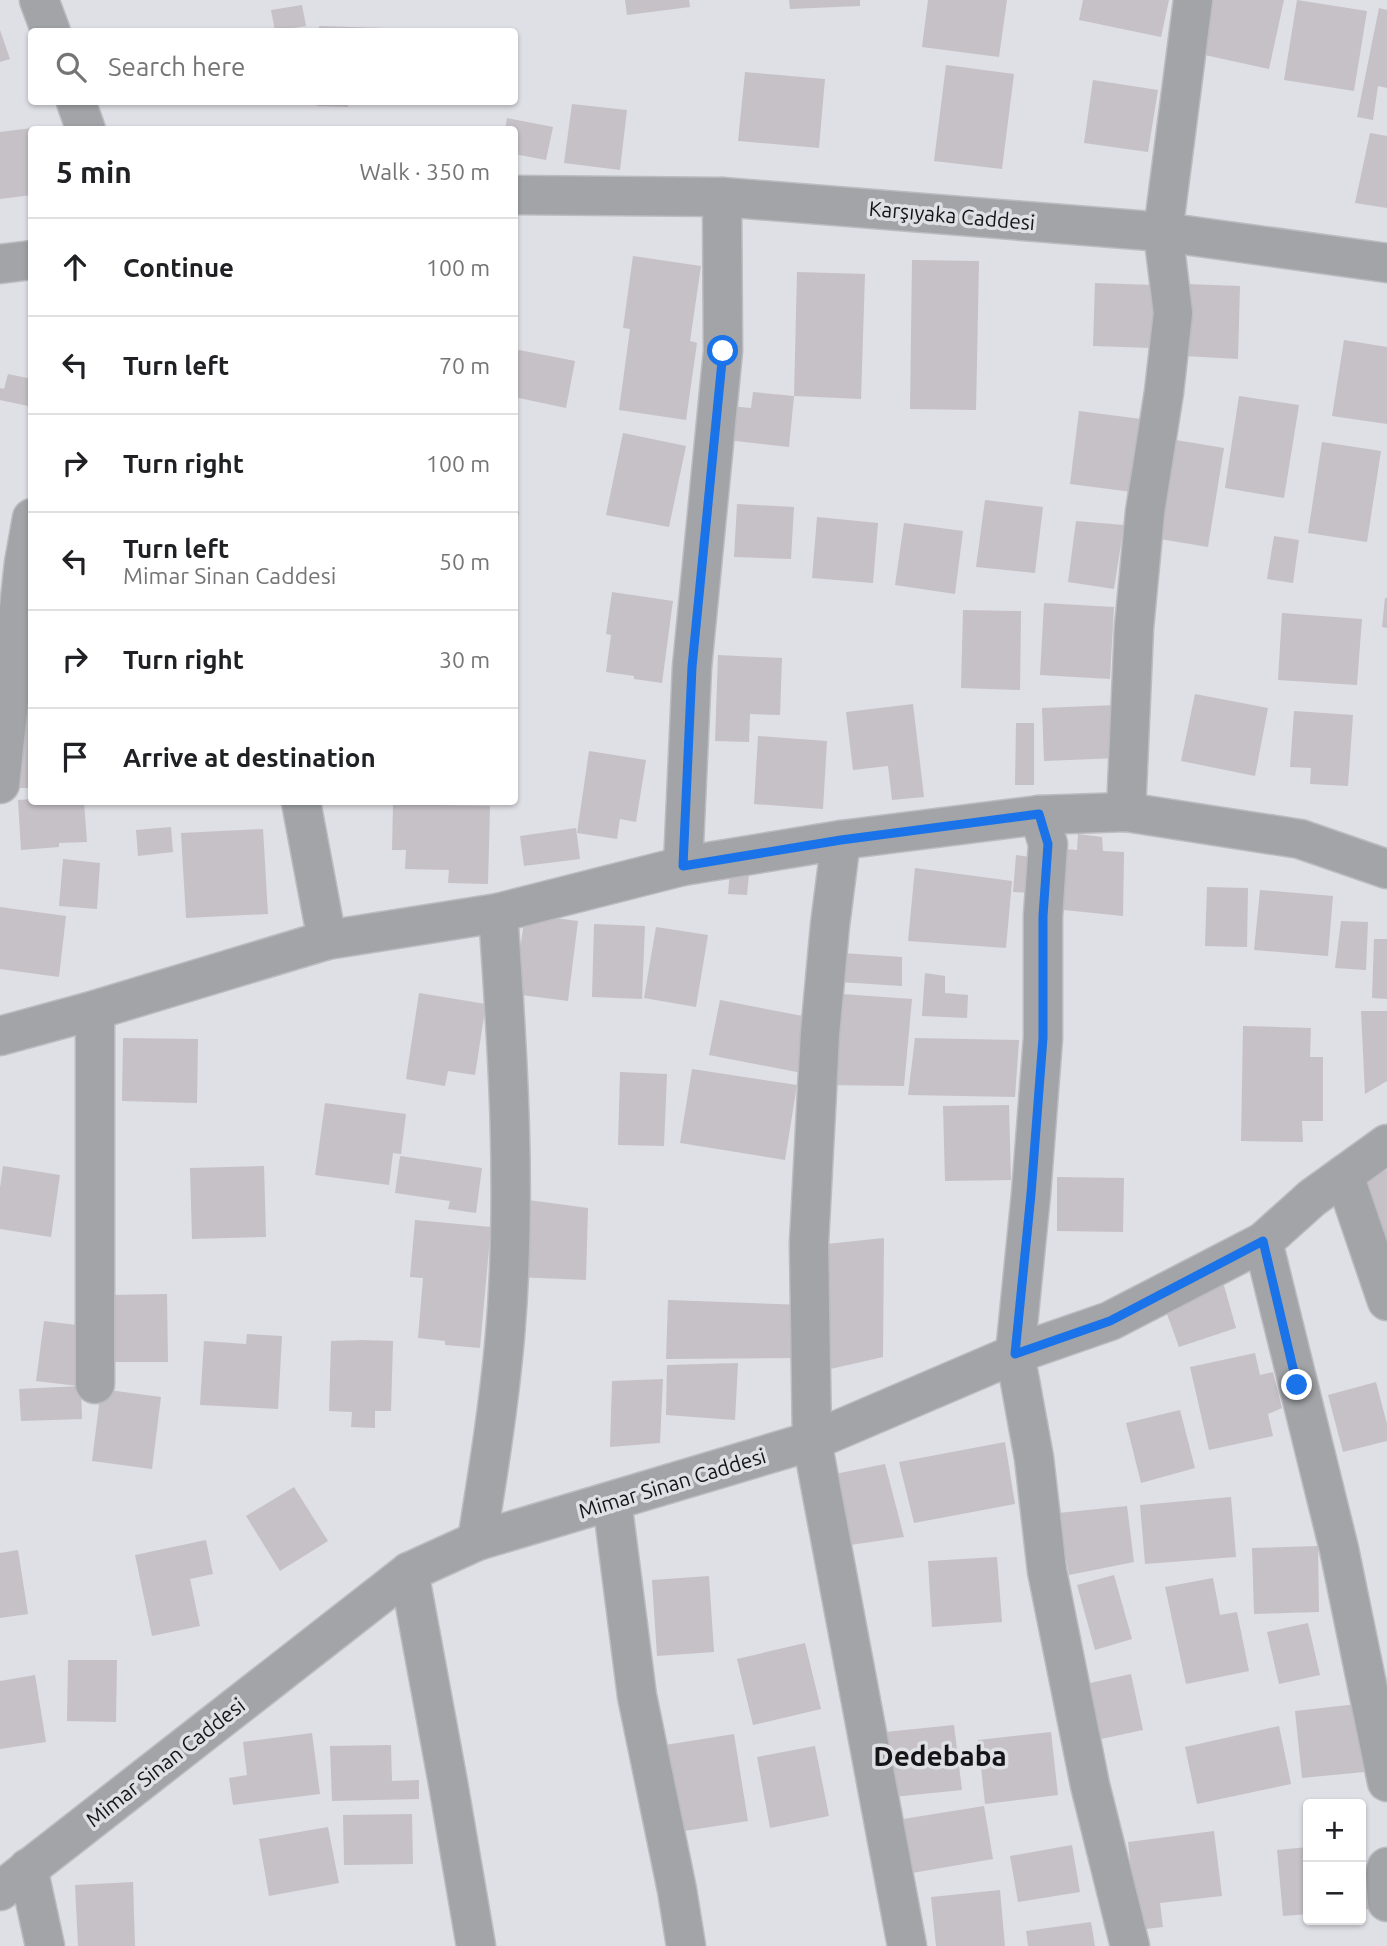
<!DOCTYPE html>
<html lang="en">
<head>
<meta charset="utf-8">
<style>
  :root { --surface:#fff; --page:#f2f2f2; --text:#202124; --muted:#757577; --line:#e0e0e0 }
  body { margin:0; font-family:Ubuntu,sans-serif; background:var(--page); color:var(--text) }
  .controls { position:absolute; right:21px; bottom:21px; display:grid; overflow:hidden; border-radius:7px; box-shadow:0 2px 5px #0004 }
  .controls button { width:63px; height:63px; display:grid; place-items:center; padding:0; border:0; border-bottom:2px solid var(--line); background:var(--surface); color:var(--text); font:35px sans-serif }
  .stop { position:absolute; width:21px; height:21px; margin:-16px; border:5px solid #1a73e8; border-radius:50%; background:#fff }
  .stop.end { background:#1a73e8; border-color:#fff; box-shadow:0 2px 7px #0008 }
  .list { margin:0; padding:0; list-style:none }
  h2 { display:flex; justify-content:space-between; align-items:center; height:91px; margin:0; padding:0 28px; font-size:30px }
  h2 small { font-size:23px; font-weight:400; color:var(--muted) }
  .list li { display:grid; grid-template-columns:46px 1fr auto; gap:21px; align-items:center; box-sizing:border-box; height:98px; padding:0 28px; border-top:2px solid var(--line) }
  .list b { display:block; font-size:26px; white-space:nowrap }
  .list p { margin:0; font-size:23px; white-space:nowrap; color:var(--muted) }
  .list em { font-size:23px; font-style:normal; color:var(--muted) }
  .icon { flex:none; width:38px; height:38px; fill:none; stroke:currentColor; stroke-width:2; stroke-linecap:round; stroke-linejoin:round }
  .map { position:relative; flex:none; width:1387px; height:1946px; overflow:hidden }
  .search { position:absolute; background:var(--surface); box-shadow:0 2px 5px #0004; left:28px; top:28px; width:490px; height:77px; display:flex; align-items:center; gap:18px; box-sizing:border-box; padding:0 24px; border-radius:7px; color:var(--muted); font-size:26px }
  .panel { position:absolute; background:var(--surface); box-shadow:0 2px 5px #0004; left:28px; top:126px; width:490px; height:679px; border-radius:7px }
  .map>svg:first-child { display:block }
  .building { fill:#c6c1c7 }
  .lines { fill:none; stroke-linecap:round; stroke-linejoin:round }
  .minor-casing { stroke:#bbbbc1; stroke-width:41 }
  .minor { stroke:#a2a4a7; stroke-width:38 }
  .route { stroke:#1a73e8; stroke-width:9 }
  .labels { text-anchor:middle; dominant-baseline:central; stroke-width:7; stroke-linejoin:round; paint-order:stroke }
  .street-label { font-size:21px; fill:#151517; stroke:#dfdfe6 }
  .district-label { font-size:28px; font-weight:bold; fill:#151517; stroke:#dfdfe6 }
</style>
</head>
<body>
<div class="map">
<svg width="1387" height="1946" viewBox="0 0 1387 1946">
  <rect width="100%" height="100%" fill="#dfdfe6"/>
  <g class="building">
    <polygon points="625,0 689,0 690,7 627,15"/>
    <polygon points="789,0 860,0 860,6 790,9"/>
    <polygon points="928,0 1007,0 999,57 922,47"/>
    <polygon points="1083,0 1169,0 1161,37 1079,20"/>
    <polygon points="1211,0 1284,0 1269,69 1200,54"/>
    <polygon points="1297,0 1367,11 1354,91 1284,80"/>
    <polygon points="302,5 306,26 275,31 271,10"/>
    <polygon points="1379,8 1387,10 1387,88 1378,86 1373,120 1357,117"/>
    <polygon points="319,26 385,28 385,32 319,32"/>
    <polygon points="0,30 10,59 0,62"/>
    <polygon points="946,65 1014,74 1002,169 934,161"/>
    <polygon points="745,72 825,79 819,148 738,141"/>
    <polygon points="1093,80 1158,90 1148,152 1084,143"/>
    <polygon points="317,102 348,102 348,107 317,106"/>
    <polygon points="572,104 627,110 620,170 564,163"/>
    <polygon points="507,118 553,127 546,160 514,154 514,130 505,130"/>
    <polygon points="32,128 32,195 0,199 0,132"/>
    <polygon points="1370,133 1387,136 1387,208 1355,203"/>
    <polygon points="633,256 701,266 690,341 697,343 686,420 619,410 630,329 623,328"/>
    <polygon points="912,260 979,261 976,410 910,409"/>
    <polygon points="797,272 865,274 861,399 794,396"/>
    <polygon points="1095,283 1155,285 1152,348 1093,346"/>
    <polygon points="1187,284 1240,286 1238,359 1184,356"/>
    <polygon points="1344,340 1387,347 1387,424 1332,416"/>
    <polygon points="514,349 575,361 566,408 514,397"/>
    <polygon points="8,374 32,379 32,391 28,406 0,400 0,388 4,389"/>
    <polygon points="753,392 794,396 789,447 727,440 730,406 751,408"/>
    <polygon points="1239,396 1299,405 1284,498 1225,488"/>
    <polygon points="1079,411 1141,419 1132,492 1070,484"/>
    <polygon points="623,433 686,446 669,527 606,515"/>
    <polygon points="1170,439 1224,448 1208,547 1154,538"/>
    <polygon points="1322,442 1381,451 1367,542 1308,533"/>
    <polygon points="985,500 1043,507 1035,573 976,567"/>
    <polygon points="737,504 794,507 791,559 734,557"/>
    <polygon points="514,511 519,512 516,528 514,528"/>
    <polygon points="817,517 878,523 873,583 812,578"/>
    <polygon points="1076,521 1124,525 1114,589 1068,582"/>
    <polygon points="904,523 963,531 955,594 895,585"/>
    <polygon points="1274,536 1299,540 1293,583 1267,579"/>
    <polygon points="612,592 673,601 662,683 634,679 634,676 606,672 611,635 606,634"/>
    <polygon points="1385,598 1387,598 1387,628 1382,627"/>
    <polygon points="1044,603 1114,607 1110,679 1040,675"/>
    <polygon points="963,610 1021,611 1020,690 961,688"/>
    <polygon points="1282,613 1362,619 1357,685 1278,680"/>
    <polygon points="718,655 782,658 780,715 750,714 749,742 715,741"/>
    <polygon points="1195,694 1268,708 1255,776 1181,761"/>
    <polygon points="913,704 924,797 892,800 888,766 853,770 846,712"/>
    <polygon points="1117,705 1119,758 1044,761 1042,708"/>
    <polygon points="1294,711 1353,715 1348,786 1310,784 1311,768 1290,767"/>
    <polygon points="13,716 32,716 32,788 14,788"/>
    <polygon points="1016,723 1034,723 1034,785 1015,785"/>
    <polygon points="758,736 827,741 823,809 754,804"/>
    <polygon points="589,751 646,760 636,822 620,819 617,839 577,833"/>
    <polygon points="32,799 32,802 84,802 87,842 59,843 59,847 21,850 18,800"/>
    <polygon points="393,804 490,806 488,884 448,883 449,870 405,869 406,850 392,850"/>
    <polygon points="171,827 173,852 138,856 136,830"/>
    <polygon points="576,828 580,859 524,866 520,836"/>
    <polygon points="263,829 268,914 186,918 181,833"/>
    <polygon points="1078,834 1102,837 1103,851 1124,852 1123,916 1054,909 1054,848 1077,850"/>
    <polygon points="1016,855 1038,858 1035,893 1013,892"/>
    <polygon points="63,859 100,863 97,909 59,906"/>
    <polygon points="915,868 1012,881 1006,948 908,941"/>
    <polygon points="730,872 749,874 747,895 728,894"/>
    <polygon points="1207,887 1248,888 1247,947 1205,946"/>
    <polygon points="1260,890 1333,896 1328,956 1254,950"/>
    <polygon points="0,907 66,916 59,977 0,969"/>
    <polygon points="525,914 578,921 568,1001 514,994"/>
    <polygon points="1341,921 1368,922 1366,970 1335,968"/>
    <polygon points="594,924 645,926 642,999 592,997"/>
    <polygon points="656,927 708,935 696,1007 644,998"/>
    <polygon points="1374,939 1387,939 1387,999 1372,998"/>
    <polygon points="842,953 902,957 902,986 839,982"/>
    <polygon points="925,973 945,976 945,993 968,995 967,1018 922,1016"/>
    <polygon points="419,993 486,1004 475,1075 448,1071 445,1086 406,1079"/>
    <polygon points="828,993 912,999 904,1086 821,1085"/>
    <polygon points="720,1000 813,1018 802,1073 709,1055"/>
    <polygon points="1361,1011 1387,1011 1387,1081 1365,1094"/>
    <polygon points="1243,1026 1311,1028 1310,1057 1323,1057 1323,1121 1302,1121 1303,1142 1241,1141"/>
    <polygon points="123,1038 198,1039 197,1103 122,1101"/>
    <polygon points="915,1038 1019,1040 1015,1097 908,1095"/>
    <polygon points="692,1069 797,1085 785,1160 680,1143"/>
    <polygon points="620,1072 667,1074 664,1146 618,1145"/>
    <polygon points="325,1103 406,1114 401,1154 393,1153 389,1185 315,1175"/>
    <polygon points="1009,1105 1011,1180 945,1181 943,1106"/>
    <polygon points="400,1156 482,1168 476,1213 448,1209 450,1201 395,1193"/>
    <polygon points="3,1166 60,1175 51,1237 0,1229 0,1188"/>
    <polygon points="264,1166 266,1237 192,1239 190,1168"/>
    <polygon points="1387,1170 1387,1253 1361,1177"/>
    <polygon points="1057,1177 1124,1178 1123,1232 1057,1231"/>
    <polygon points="521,1199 588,1208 586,1280 516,1277"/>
    <polygon points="415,1220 491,1227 480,1348 445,1345 445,1341 418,1338 423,1278 410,1277"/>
    <polygon points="884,1238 883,1357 826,1370 826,1244"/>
    <polygon points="1223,1282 1236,1328 1179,1347 1164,1306"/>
    <polygon points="167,1294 168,1362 110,1362 109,1295"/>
    <polygon points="668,1300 804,1305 804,1358 666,1359"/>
    <polygon points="44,1321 85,1326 78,1386 36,1381"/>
    <polygon points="247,1334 282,1336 278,1409 200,1405 204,1341 246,1344"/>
    <polygon points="362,1340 393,1341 391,1411 375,1411 375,1428 351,1427 352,1412 329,1411 331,1341"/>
    <polygon points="1255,1353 1260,1375 1273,1372 1282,1408 1268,1414 1273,1436 1209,1450 1190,1367"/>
    <polygon points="738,1363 735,1420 666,1415 667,1365"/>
    <polygon points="663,1379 660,1443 610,1447 612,1381"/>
    <polygon points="1376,1382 1387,1424 1387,1441 1343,1452 1328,1395"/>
    <polygon points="81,1386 82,1419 21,1421 19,1389"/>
    <polygon points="101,1389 161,1397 152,1469 92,1461"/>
    <polygon points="1180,1410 1195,1468 1141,1483 1126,1423"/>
    <polygon points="1005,1442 1015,1504 914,1523 899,1462"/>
    <polygon points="885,1464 904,1537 837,1547 825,1476"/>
    <polygon points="294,1487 328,1541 280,1571 246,1516"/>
    <polygon points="1231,1497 1236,1557 1145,1564 1140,1505"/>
    <polygon points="1127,1506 1134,1562 1069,1575 1058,1513"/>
    <polygon points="206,1540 213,1574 190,1579 200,1626 152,1636 135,1555"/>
    <polygon points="1318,1546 1319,1612 1254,1614 1252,1548"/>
    <polygon points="18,1550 28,1614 0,1618 0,1553"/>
    <polygon points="997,1557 1002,1622 932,1627 928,1561"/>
    <polygon points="1114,1575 1132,1639 1095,1650 1077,1585"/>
    <polygon points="709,1576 714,1652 657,1656 652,1580"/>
    <polygon points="1213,1578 1220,1615 1237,1612 1249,1671 1186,1684 1165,1587"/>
    <polygon points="1308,1623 1320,1675 1279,1684 1267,1632"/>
    <polygon points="805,1643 821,1709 753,1725 737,1659"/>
    <polygon points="68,1660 117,1660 116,1722 67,1721"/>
    <polygon points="1131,1674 1143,1730 1101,1739 1090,1683"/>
    <polygon points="35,1675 46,1742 0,1749 0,1681"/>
    <polygon points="1357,1704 1364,1772 1302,1778 1295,1711"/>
    <polygon points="954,1725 962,1790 893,1797 885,1732"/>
    <polygon points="1279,1726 1291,1784 1197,1804 1185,1747"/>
    <polygon points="1051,1732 1058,1795 985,1804 978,1740"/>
    <polygon points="312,1733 320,1794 233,1805 229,1778 247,1775 243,1742"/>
    <polygon points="734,1734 748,1821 678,1832 665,1745"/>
    <polygon points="391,1745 392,1781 419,1780 419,1799 332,1801 330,1746"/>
    <polygon points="815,1746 829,1816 770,1828 757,1757"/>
    <polygon points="984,1806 993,1859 912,1873 903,1819"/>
    <polygon points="412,1814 413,1864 344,1865 343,1815"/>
    <polygon points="328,1827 339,1883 269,1896 259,1839"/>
    <polygon points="1214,1831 1222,1896 1160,1903 1163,1927 1138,1930 1128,1842"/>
    <polygon points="1072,1845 1080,1892 1018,1902 1010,1856"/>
    <polygon points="1308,1847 1308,1914 1283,1916 1277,1850"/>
    <polygon points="1367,1869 1370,1909 1361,1910 1361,1870"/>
    <polygon points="133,1882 135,1946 78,1946 75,1885"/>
    <polygon points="1000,1890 1005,1946 936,1946 931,1897"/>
    <polygon points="1091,1922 1095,1946 1028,1946 1026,1931"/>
  </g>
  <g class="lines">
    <defs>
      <g id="minor">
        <polyline points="39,0 51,32"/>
        <polyline points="76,102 86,130"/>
        <polyline points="514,195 722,197 1163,232 1387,263"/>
        <polyline points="0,264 32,260"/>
        <polyline points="0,784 24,563 32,518"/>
        <polyline points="301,802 327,940"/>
        <polyline points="1126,812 1134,628 1145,512 1164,392 1173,313 1163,232 1193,0"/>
        <polyline points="1039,815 1048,844 1043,916 1043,1038 1031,1194 1015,1354 1034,1458 1047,1571 1090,1785 1130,1946"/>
        <polyline points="841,840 830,925 820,1034 809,1243 812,1441 907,1946"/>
        <polyline points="683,866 692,667 723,351 722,197"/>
        <polyline points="95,1010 95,1384"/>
        <polyline points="0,1036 95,1010 327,940 498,913 683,866 841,840 1039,815 1126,812 1300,839 1387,869"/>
        <polyline points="1344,1175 1387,1301"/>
        <polyline points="1263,1242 1339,1549 1387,1782"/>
        <polyline points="612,1501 637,1696 677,1890 686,1946"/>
        <path d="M477,1541C488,1473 499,1405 505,1336C517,1196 508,1053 498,913"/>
        <polyline points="409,1572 448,1783 476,1946"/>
        <polyline points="1387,1867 1385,1873 1387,1902"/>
        <polyline points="28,1868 45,1946"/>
        <polyline points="0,1891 409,1572 477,1541 812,1441 1015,1354 1110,1321 1263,1242 1312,1198 1387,1144"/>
      </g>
    </defs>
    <use href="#minor" class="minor-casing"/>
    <use href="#minor" class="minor"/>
  </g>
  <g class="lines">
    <polyline class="route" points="723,351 692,667 683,866 841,840 1039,814 1048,844 1043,916 1043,1038 1031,1194 1015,1354 1110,1321 1263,1241 1297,1385"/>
  </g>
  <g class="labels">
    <g class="street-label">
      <text transform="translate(952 215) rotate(5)">Karşıyaka Caddesi</text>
      <text transform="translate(672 1483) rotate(-17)">Mimar Sinan Caddesi</text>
      <text transform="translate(165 1762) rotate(-38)">Mimar Sinan Caddesi</text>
    </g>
    <g class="district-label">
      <text x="940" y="1755">Dedebaba</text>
    </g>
  </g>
</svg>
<div class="controls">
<button>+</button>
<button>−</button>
</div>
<div class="stop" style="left:723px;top:351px"></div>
<div class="stop end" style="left:1297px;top:1385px"></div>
<div class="search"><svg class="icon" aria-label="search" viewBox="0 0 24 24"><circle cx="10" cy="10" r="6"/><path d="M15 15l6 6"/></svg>Search here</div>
<section class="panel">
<h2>5 min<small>Walk · 350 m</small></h2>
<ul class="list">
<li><svg class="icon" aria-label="ahead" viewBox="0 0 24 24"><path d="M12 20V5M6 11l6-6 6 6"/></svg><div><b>Continue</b></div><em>100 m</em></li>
<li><svg class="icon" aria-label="left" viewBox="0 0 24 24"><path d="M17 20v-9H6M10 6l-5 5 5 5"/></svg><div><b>Turn left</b></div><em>70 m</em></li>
<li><svg class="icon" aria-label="right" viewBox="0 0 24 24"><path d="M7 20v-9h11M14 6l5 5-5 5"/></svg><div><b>Turn right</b></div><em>100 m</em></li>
<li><svg class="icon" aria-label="left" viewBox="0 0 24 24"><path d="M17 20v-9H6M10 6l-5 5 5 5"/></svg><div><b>Turn left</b><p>Mimar Sinan Caddesi</p></div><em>50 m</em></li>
<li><svg class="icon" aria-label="right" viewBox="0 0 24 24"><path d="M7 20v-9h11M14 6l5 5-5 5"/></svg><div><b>Turn right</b></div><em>30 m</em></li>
<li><svg class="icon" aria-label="arrive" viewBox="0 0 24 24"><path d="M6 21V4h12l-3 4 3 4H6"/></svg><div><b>Arrive at destination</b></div></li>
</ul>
</section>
</div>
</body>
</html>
